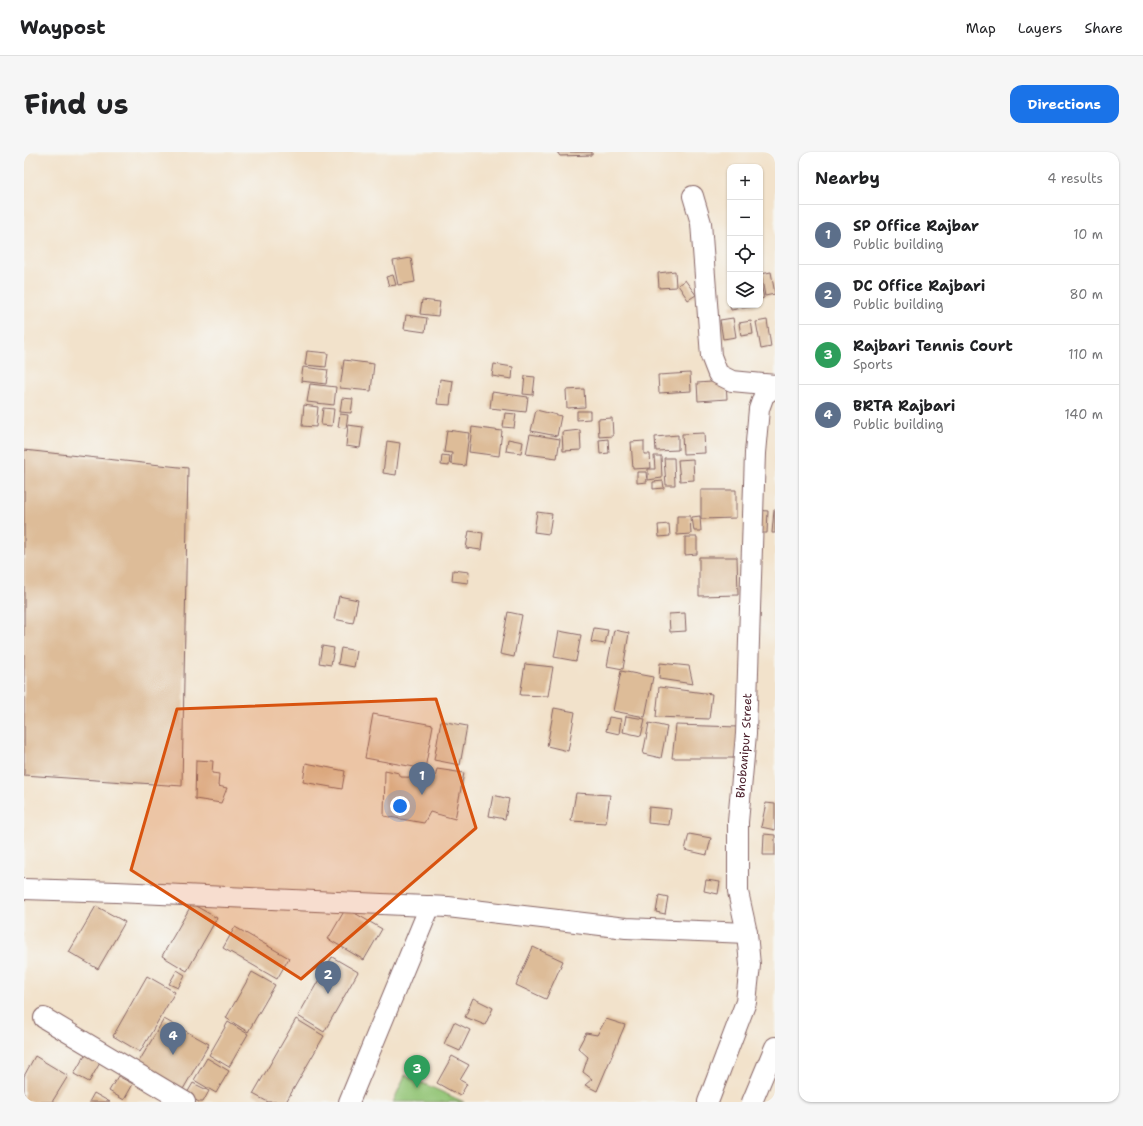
<!DOCTYPE html>
<html lang="en">
<head>
<meta charset="utf-8">
<style>
  :root { --surface:#fff; --page:#f6f6f6; --text:#202124; --muted:#757577; --line:#e0e0e0; --accent:#1a73e8 }
  body { margin:0; font-family:"Shantell Sans",sans-serif; background:var(--page); color:var(--text) }
  .controls { position:absolute; right:12px; top:12px; display:grid; overflow:hidden; border-radius:8px; box-shadow:0 1px 3px #0004 }
  .controls button { width:36px; height:36px; display:grid; place-items:center; padding:0; border:0; border-bottom:1px solid var(--line); background:var(--surface); color:var(--text); font:20px sans-serif }
  .you { position:absolute; left:376px; top:654px; width:14px; height:14px; margin:-10px; border:3px solid #fff; border-radius:50%; background:#1a73e8; box-shadow:0 0 0 6px #1a73e833 }
  .badge { display:grid; place-items:center; width:26px; height:26px; border-radius:50%; background:var(--accent); color:#fff; font-size:13px; font-weight:700 }
  .pin { position:absolute; translate:-50% -33px; filter:drop-shadow(0 1px 2px #0008) }
  .pin::after { content:''; position:absolute; top:21px; width:14px; height:12px; background:inherit; clip-path:polygon(0 0,100% 0,50% 100%) }
  .list { margin:0; padding:0; list-style:none }
  h2 { display:flex; justify-content:space-between; align-items:center; height:52px; margin:0; padding:0 16px; font-size:17px }
  h2 small { font-size:13px; font-weight:400; color:var(--muted) }
  .list li { display:grid; grid-template-columns:26px 1fr auto; gap:12px; align-items:center; box-sizing:border-box; height:60px; padding:0 16px; border-top:1px solid var(--line) }
  .list b { display:block; font-size:15px; white-space:nowrap }
  .list p { margin:0; font-size:13px; white-space:nowrap; color:var(--muted) }
  .list em { font-size:13px; font-style:normal; color:var(--muted) }
  .icon { flex:none; width:22px; height:22px; fill:none; stroke:currentColor; stroke-width:2; stroke-linecap:round; stroke-linejoin:round }
  .map { position:relative; flex:none; width:751px; height:950px; overflow:hidden; border-radius:12px }
  header { display:flex; align-items:center; gap:24px; box-sizing:border-box; height:56px; padding:0 20px; background:var(--surface); border-bottom:1px solid var(--line) }
  header strong { font-size:19px }
  nav { display:flex; gap:22px; margin-inline-start:auto; font-size:14px }
  .intro { display:flex; align-items:center; justify-content:space-between; box-sizing:border-box; height:96px; padding:0 24px }
  h1 { margin:0; font-size:28px }
  .button { padding:10px 18px; border-radius:12px; background:var(--accent); color:#fff; font-size:14px; font-weight:700 }
  main { display:flex; gap:24px; padding:0 24px }
  aside { flex:1; background:var(--surface); border-radius:12px; box-shadow:0 1px 3px #0004 }
  .map>svg:first-child { display:block }
  .garden { fill:#92c475; stroke:#6e7250 }
  .building { fill:#ddbc98 }
  .lines { fill:none; stroke-linecap:round; stroke-linejoin:round }
  .street-casing { stroke:#856363; stroke-width:22 }
  .street { stroke:#fff; stroke-width:20 }
  .marked { fill:#d8530f; fill-opacity:0.2; stroke:#d8530f; stroke-width:3; stroke-linejoin:round }
  .labels { text-anchor:middle; dominant-baseline:central; stroke-width:3.5; stroke-linejoin:round; paint-order:stroke }
  .street-label { font-size:12px; fill:#4a1f2b; stroke:#f6f6f2 }
</style>
</head>
<body>
<header>
<strong>Waypost</strong>
<nav><a>Map</a><a>Layers</a><a>Share</a></nav>
</header>
<div class="intro"><h1>Find us</h1><a class="button">Directions</a></div>
<main>
<div class="map">
<svg width="751" height="950" viewBox="0 0 751 950">
  <rect width="100%" height="100%" fill="#f6f6f2"/>
  <filter id="ink" filterUnits="userSpaceOnUse"><feTurbulence type="fractalNoise" baseFrequency=".025" numOctaves="2"/><feDisplacementMap in="SourceGraphic" scale="8" xChannelSelector="R" yChannelSelector="G"/><feConvolveMatrix kernelMatrix="1 2 1 2 8 2 1 2 1" color-interpolation-filters="sRGB"/></filter>
  <filter id="wash" filterUnits="userSpaceOnUse"><feTurbulence type="fractalNoise" baseFrequency=".012" numOctaves="4" result="noise"/><feDisplacementMap in="SourceGraphic" scale="16" xChannelSelector="R" yChannelSelector="G"/><feGaussianBlur stdDeviation="0.9" result="paint"/><feColorMatrix in="noise" values="0 0 0 0 0 0 0 0 0 0 0 0 0 0 0 0 0 1.4 0 .05"/><feComposite in="paint" operator="in"/></filter>
  <g filter="url(#wash)">
    <rect width="100%" height="100%" fill="#f2e2cb"/>
    <polygon class="garden" points="381,923 440,950 369,950"/>
    <g id="blocks">
      <g class="building">
        <polygon points="533,0 568,0 568,3 536,4"/>
        <polygon points="387,106 391,130 374,133 369,109"/>
        <polygon points="651,119 652,135 635,136 634,121"/>
        <polygon points="747,120 751,142 741,144 737,122"/>
        <polygon points="369,123 372,133 365,134 362,125"/>
        <polygon points="661,128 672,143 664,148 654,133"/>
        <polygon points="736,129 740,146 736,147"/>
        <polygon points="398,148 416,150 414,164 396,162"/>
        <polygon points="706,153 731,153 731,154 707,158"/>
        <polygon points="382,163 403,166 401,180 380,177"/>
        <polygon points="709,166 712,185 699,187 696,168"/>
        <polygon points="743,168 747,195 737,197 732,170"/>
        <polygon points="727,169 729,182 717,184 715,171"/>
        <polygon points="283,199 304,201 302,215 281,213"/>
        <polygon points="320,208 350,212 347,239 316,236"/>
        <polygon points="470,212 489,215 488,227 468,224"/>
        <polygon points="279,215 304,218 302,232 277,229"/>
        <polygon points="666,221 667,239 635,241 634,223"/>
        <polygon points="501,224 511,225 509,243 499,242"/>
        <polygon points="416,227 429,229 426,253 413,252"/>
        <polygon points="702,229 703,247 674,249 673,231"/>
        <polygon points="286,232 312,235 310,253 283,250"/>
        <polygon points="560,237 561,255 543,256 542,238"/>
        <polygon points="468,240 504,245 502,260 466,256"/>
        <polygon points="318,246 329,247 327,261 316,260"/>
        <polygon points="280,253 294,255 292,275 278,274"/>
        <polygon points="299,256 310,257 308,274 297,273"/>
        <polygon points="512,258 537,264 533,284 507,279"/>
        <polygon points="553,259 566,259 566,267 553,268"/>
        <polygon points="481,261 492,262 490,276 479,275"/>
        <polygon points="316,262 324,263 322,276 314,275"/>
        <polygon points="588,266 589,284 575,285 574,267"/>
        <polygon points="324,273 339,275 336,296 322,294"/>
        <polygon points="448,275 478,279 475,304 445,300"/>
        <polygon points="423,278 445,281 441,314 427,312 428,301 420,300"/>
        <polygon points="556,278 557,298 539,299 538,280"/>
        <polygon points="680,281 681,301 659,302 658,282"/>
        <polygon points="506,282 536,287 533,306 502,302"/>
        <polygon points="654,283 654,298 632,299 631,285"/>
        <polygon points="484,287 499,290 497,301 482,299"/>
        <polygon points="584,287 585,301 576,302 575,288"/>
        <polygon points="363,289 376,291 372,323 359,321"/>
        <polygon points="620,289 620,302 626,302 627,316 609,317 607,290"/>
        <polygon points="0,298 164,316 158,634 0,623"/>
        <polygon points="418,303 426,304 425,314 417,313"/>
        <polygon points="630,304 637,304 638,326 624,328 624,317 631,317"/>
        <polygon points="640,306 650,306 651,333 642,333"/>
        <polygon points="669,307 670,328 656,329 654,308"/>
        <polygon points="613,320 622,320 623,330 613,331"/>
        <polygon points="639,329 640,336 629,337 629,330"/>
        <polygon points="677,338 712,338 712,366 677,367"/>
        <polygon points="733,358 744,359 743,381 732,381"/>
        <polygon points="750,358 751,358 751,381 748,381"/>
        <polygon points="513,360 528,362 525,382 510,380"/>
        <polygon points="653,364 666,364 667,382 653,383"/>
        <polygon points="676,364 677,379 670,379 668,365"/>
        <polygon points="645,372 646,384 635,385 634,373"/>
        <polygon points="445,379 459,381 457,398 442,396"/>
        <polygon points="661,385 673,385 673,402 661,403"/>
        <polygon points="675,405 713,405 714,443 675,444"/>
        <polygon points="429,418 445,420 444,431 428,429"/>
        <polygon points="315,444 334,448 329,471 310,467"/>
        <polygon points="484,460 498,463 490,505 476,502"/>
        <polygon points="661,461 662,479 646,480 645,462"/>
        <polygon points="570,476 584,478 581,492 567,490"/>
        <polygon points="590,478 605,481 599,517 583,514"/>
        <polygon points="535,479 557,483 552,509 530,505"/>
        <polygon points="298,494 310,496 307,513 295,511"/>
        <polygon points="317,496 333,499 330,515 314,512"/>
        <polygon points="636,511 665,514 669,532 635,527"/>
        <polygon points="501,512 529,515 524,544 496,543"/>
        <polygon points="597,519 629,525 621,565 589,559"/>
        <polygon points="635,535 688,542 685,567 632,565"/>
        <polygon points="530,556 551,560 544,599 523,594"/>
        <polygon points="349,562 409,573 401,617 341,606"/>
        <polygon points="602,564 621,567 617,584 599,580"/>
        <polygon points="585,565 597,567 595,582 582,579"/>
        <polygon points="417,569 443,574 436,613 410,608"/>
        <polygon points="625,571 643,575 637,606 619,602"/>
        <polygon points="652,573 714,575 712,606 648,606"/>
        <polygon points="172,608 189,609 188,621 195,622 194,634 203,636 197,651 171,647"/>
        <polygon points="282,611 321,619 318,637 279,630"/>
        <polygon points="413,617 440,621 431,667 406,660 400,671 360,664 361,618 375,621 377,625 411,626"/>
        <polygon points="552,641 586,643 582,671 547,669"/>
        <polygon points="469,643 485,647 481,667 465,664"/>
        <polygon points="742,651 751,652 751,678 737,675"/>
        <polygon points="625,655 647,657 645,673 624,671"/>
        <polygon points="665,682 687,686 683,703 661,698"/>
        <polygon points="740,682 751,683 751,703 739,703"/>
        <polygon points="682,728 696,730 694,742 680,739"/>
        <polygon points="635,743 644,745 641,762 632,760"/>
        <polygon points="168,752 193,766 163,819 138,804"/>
        <polygon points="72,754 101,770 74,817 45,800"/>
        <polygon points="322,756 358,777 340,808 304,787"/>
        <polygon points="211,775 265,806 253,827 199,796"/>
        <polygon points="509,795 539,809 522,847 492,833"/>
        <polygon points="308,805 334,820 300,880 274,864"/>
        <polygon points="153,818 161,823 154,836 145,832"/>
        <polygon points="228,820 251,833 224,880 202,866"/>
        <polygon points="123,824 151,840 116,900 89,884"/>
        <polygon points="449,846 469,856 461,873 441,865"/>
        <polygon points="140,867 185,892 158,939 113,913"/>
        <polygon points="272,867 300,884 262,950 244,950 229,942"/>
        <polygon points="582,867 601,873 573,939 561,933 568,927 559,920 564,905 554,896 562,881 573,883"/>
        <polygon points="204,870 224,882 205,915 185,903"/>
        <polygon points="430,870 446,878 436,899 420,892"/>
        <polygon points="66,894 81,902 65,930 50,922"/>
        <polygon points="11,904 44,924 28,950 0,950 0,924"/>
        <polygon points="428,904 445,913 436,928 443,932 436,944 413,931"/>
        <polygon points="183,906 205,919 192,941 170,928"/>
        <polygon points="94,924 109,932 100,948 85,939"/>
        <polygon points="169,931 185,939 179,950 175,950 162,943"/>
        <polygon points="70,941 86,950 65,950"/>
      </g>
    </g>
  </g>
  <g filter="url(#ink)">
    <use href="#blocks" fill-opacity="0" stroke="#856363" stroke-width="1"/>
    <g class="lines">
      <defs>
        <g id="street">
          <polyline points="669,44 677,71 687,204 694,222 708,229 751,233"/>
          <polyline points="0,737 92,740 424,755 602,776 723,781"/>
          <polyline points="20,866 161,950"/>
          <polyline points="325,950 406,754"/>
          <path id="s1" d="M684,950L722,850L726,813L723,781L714,740V670L722,582L731,301L735,257L740,243L751,235"/>
          <polyline points="728,950 751,895"/>
        </g>
      </defs>
      <use href="#street" class="street-casing"/>
      <use href="#street" class="street"/>
    </g>
  </g>
  <path class="marked" d="M412,547L452,676L277,827L107,718L153,557Z"/>
  <g class="labels">
    <g class="street-label">
      <text stroke="none"><textPath href="#s1" startOffset="365">Bhobanipur Street</textPath></text>
    </g>
  </g>
</svg>
<div class="controls">
<button>+</button>
<button>−</button>
<button><svg class="icon" aria-label="locate" viewBox="0 0 24 24"><circle cx="12" cy="12" r="6"/><path d="M12 2v4M12 18v4M2 12h4M18 12h4"/></svg></button>
<button><svg class="icon" aria-label="layers" viewBox="0 0 24 24"><path d="M12 4l9 5-9 5-9-5zM3 14l9 5 9-5"/></svg></button>
</div>
<div class="you"></div>
<div class="pin badge" style="left:398px;top:643px;background:#5c6f8a">1</div>
<div class="pin badge" style="left:304px;top:842px;background:#5c6f8a">2</div>
<div class="pin badge" style="left:393px;top:936px;background:#2e9e5b">3</div>
<div class="pin badge" style="left:149px;top:903px;background:#5c6f8a">4</div>
</div>
<aside>
<h2>Nearby<small>4 results</small></h2>
<ul class="list">
<li><span class="badge" style="background:#5c6f8a">1</span><div><b>SP Office Rajbar</b><p>Public building</p></div><em>10 m</em></li>
<li><span class="badge" style="background:#5c6f8a">2</span><div><b>DC Office Rajbari</b><p>Public building</p></div><em>80 m</em></li>
<li><span class="badge" style="background:#2e9e5b">3</span><div><b>Rajbari Tennis Court</b><p>Sports</p></div><em>110 m</em></li>
<li><span class="badge" style="background:#5c6f8a">4</span><div><b>BRTA Rajbari</b><p>Public building</p></div><em>140 m</em></li>
</ul>
</aside>
</main>
</body>
</html>
